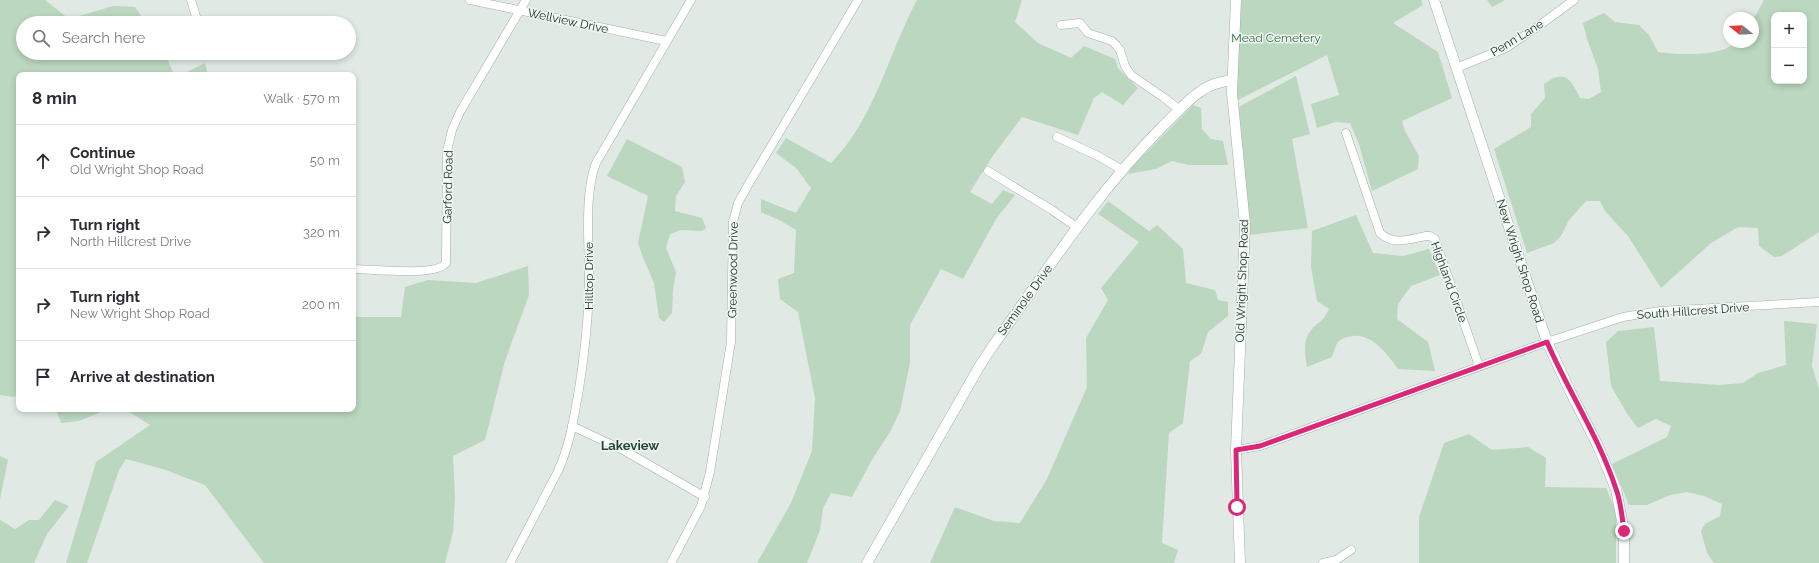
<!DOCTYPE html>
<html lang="en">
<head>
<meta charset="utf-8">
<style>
  :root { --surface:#fff; --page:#f2f2f3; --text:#2b2b33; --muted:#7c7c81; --line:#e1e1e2 }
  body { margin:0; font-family:Raleway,sans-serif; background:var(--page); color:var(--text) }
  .controls { position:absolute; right:12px; top:12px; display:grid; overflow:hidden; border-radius:8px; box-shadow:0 2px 6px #0003 }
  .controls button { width:36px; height:36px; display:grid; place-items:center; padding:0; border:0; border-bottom:1px solid var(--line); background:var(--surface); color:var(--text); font:20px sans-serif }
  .compass { position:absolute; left:1723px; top:12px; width:36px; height:36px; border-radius:50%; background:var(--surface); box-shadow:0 2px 6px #0003; rotate:288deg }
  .stop { position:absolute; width:12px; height:12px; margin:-9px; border:3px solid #db2777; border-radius:50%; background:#fff }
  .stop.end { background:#db2777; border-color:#fff; box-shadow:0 1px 4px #0008 }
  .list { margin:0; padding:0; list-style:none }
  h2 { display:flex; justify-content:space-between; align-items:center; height:52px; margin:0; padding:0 16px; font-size:17px }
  h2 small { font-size:13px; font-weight:400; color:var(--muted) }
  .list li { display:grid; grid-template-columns:26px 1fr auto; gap:12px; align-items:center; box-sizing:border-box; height:72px; padding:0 16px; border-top:1px solid var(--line) }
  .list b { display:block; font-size:15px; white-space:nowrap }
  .list p { margin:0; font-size:13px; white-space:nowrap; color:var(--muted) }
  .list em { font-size:13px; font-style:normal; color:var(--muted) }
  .icon { flex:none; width:22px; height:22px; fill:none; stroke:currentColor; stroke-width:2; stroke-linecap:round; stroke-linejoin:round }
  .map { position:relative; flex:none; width:1819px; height:563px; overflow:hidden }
  .search { position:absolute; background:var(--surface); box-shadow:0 2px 6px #0003; left:16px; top:16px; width:340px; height:44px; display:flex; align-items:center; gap:10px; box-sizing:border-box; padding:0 14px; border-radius:22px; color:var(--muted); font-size:15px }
  .panel { position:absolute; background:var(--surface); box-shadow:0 2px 6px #0003; left:16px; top:72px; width:340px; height:340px; border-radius:8px }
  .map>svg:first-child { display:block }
  .green { fill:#bbd7bf; fill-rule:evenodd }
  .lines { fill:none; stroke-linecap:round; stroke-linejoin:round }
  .minor-casing { stroke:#a4b0a9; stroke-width:9 }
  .tertiary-casing { stroke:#a4b0a9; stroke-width:11 }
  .minor { stroke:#fff; stroke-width:8 }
  .tertiary { stroke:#fff; stroke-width:10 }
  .route { stroke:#db2777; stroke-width:5 }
  .labels { text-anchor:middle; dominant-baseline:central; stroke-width:3; stroke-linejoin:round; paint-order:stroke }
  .street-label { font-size:12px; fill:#23362f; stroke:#eff6f2 }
  .park-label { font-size:12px; fill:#326840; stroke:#eff6f2 }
  .neighbourhood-label { font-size:13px; font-weight:bold; fill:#214638; stroke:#eff6f2 }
</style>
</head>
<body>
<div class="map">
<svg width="1819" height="563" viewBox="0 0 1819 563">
  <rect width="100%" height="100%" fill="#e0e9e3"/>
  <g class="green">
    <polygon points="0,0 45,0 69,19 113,6 135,7 146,23 23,23 23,53 165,53 174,75 19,75 19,395 13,397 0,395"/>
    <path d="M917,0H1022L1015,22L1038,43L1071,58L1084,46L1115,59L1118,68L1138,88L1123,105L1102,92L1094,98L1078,135L1022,117L992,157L970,192L992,204L1003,190L1015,195L996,219L963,279L941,269L910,325V363L900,411L890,432L873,458L852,497L831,493L823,508L820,530L807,563H757L791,503L812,451L815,398L798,312L780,299L778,279L794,273L796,230L781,221L761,212V199L796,213L811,188L796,168L776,153L786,138L831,163C875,119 888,54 917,0Z"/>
    <polygon points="1240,0 1421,0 1423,5 1393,23 1438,52 1452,98 1402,121 1405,131 1419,156 1418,169 1372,191 1359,144 1350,123 1335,122 1317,128 1311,104 1339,95 1327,55 1236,101"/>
    <polygon points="1487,0 1505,0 1492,7"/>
    <path d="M1764,0H1819V232L1782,256L1774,257L1759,246L1758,228L1738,227L1711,243L1661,288L1628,236L1605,211L1600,201H1586L1569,220L1561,236L1554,243L1527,253L1494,149L1531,127V114L1545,98L1544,84C1565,69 1570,78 1580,98L1589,99L1601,92L1598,69L1587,39L1583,23L1604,13L1615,22L1639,25L1649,35L1658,52C1676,55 1723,57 1736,42H1753V20ZM1774,15H1804V81H1774Z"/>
    <polygon points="205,63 208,75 181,75"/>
    <polygon points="1296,76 1310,134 1292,139 1308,228 1249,235 1235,109"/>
    <polygon points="1193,105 1201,108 1202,129 1211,139 1223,141 1228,165 1189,165 1172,161 1156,169 1128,174 1132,167"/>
    <polygon points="627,139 682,167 685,182 676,196 675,211 702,218 706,228 702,231 681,230 670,234 666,248 676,272 673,290 672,313 664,322 659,318 654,283 644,260 638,243 648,196 607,176"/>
    <polygon points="1108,201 1149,231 1157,225 1183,249 1186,283 1215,290 1218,300 1228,302 1228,316 1208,332 1201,354 1190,361 1183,423 1169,433 1162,543 1178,550 1174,563 930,563 955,507 994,521 1020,523 1047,479 1087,387 1086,338 1108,300 1101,288 1139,242 1098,214"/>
    <path d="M1356,215L1373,253L1403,256L1429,249L1440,275L1411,286L1398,304L1397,319L1428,342L1435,371L1398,369C1387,354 1373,334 1352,336C1347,337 1342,338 1338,342C1335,346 1334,352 1332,357L1307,367C1305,355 1302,338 1313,328C1322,319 1323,322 1329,309L1317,301L1311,267L1312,231Z"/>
    <polygon points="528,266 529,295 505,361 485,440 453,456 455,498 453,532 445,563 264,563 205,485 163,469 126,459 119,470 87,563 66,563 96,462 150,425 125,409 353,409 353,317 401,317 405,287 428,280 476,283"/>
    <polygon points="1784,321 1817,324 1812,366 1819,389 1819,563 1714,563 1707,553 1701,531 1705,524 1720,516 1722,504 1704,496 1687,492 1670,495 1647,505 1629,505 1612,464 1667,437 1671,426 1656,419 1638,428 1628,415 1611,386 1606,342 1618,331 1654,327 1660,381 1719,385 1743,383 1758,373 1786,365"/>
    <polygon points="56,409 109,409 79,421 61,423"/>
    <polygon points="1469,434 1492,450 1528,447 1546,458 1545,487 1606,488 1616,511 1616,563 1419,563 1419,517 1444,443"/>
    <polygon points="0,456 8,460 0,499"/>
    <polygon points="55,500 69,506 47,534 34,563 0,563 0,520 15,529 29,520 39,520"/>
  </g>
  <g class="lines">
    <defs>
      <g id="minor">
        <polyline points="191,0 198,23"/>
        <polyline points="470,0 666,41"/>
        <polyline points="1061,25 1080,23 1088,33 1112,41 1116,45 1120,50 1125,66 1131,75 1163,97 1180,110"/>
        <polyline points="1456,68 1506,48 1540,25 1574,0"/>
        <path d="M1346,133L1380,233C1394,246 1409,239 1426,236H1430L1435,239L1479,366"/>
        <polyline points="1057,137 1100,157 1122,170"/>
        <polyline points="988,171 1052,210 1078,228"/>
        <path d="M353,269C371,269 436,277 446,263L447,151L452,130L460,112L526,0"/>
        <polyline points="572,426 625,451 705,497"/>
        <polyline points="1236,450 1260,446 1547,342 1623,317 1660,311 1819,302"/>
        <path d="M510,563L558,471C570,445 574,417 579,389C585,351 589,315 589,277C589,243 584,194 596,163L691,0"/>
        <polyline points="671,563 701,506 710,472 731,342 733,222 738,203 748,185 858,0"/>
        <polyline points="1323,563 1336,560 1351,550"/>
      </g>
      <g id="tertiary">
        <polyline points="1236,0 1232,93 1245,225 1236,450 1240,563"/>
        <polyline points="1434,0 1547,342 1571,393 1598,446 1616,489 1624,531 1624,563"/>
        <path d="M867,563L979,367L992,347C1046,272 1097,192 1163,126C1175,115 1187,100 1201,91C1210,84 1221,82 1232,80"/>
      </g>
    </defs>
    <use href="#minor" class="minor-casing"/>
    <use href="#tertiary" class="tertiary-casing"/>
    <use href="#minor" class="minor"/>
    <use href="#tertiary" class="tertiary"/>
  </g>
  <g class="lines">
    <path class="route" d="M1237,507L1236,450L1260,446L1547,342C1568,391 1599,437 1616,489C1621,502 1622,517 1624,531"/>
  </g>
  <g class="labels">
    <g class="street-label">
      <text transform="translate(568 21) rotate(12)">Wellview Drive</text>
      <text transform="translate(1517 38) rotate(-31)">Penn Lane</text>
      <text transform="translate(448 187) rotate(-89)">Garford Road</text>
      <text transform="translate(1520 261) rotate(72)">New Wright Shop Road</text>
      <text transform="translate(733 270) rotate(-89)">Greenwood Drive</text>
      <text transform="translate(589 276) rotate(-90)">Hilltop Drive</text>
      <text transform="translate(1242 281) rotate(-88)">Old Wright Shop Road</text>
      <text transform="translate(1449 282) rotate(70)">Highland Circle</text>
      <text transform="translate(1025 300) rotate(-54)">Seminole Drive</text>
      <text transform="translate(1693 311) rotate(-4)">South Hillcrest Drive</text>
    </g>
    <g class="park-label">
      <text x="1276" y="38">Mead Cemetery</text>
    </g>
    <g class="neighbourhood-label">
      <text x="630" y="445">Lakeview</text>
    </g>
  </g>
</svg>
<div class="controls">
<button>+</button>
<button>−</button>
</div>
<svg class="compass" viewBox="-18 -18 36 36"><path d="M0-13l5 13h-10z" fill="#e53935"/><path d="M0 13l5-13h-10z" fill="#7c7c81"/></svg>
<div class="stop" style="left:1237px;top:507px"></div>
<div class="stop end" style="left:1624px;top:531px"></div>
<div class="search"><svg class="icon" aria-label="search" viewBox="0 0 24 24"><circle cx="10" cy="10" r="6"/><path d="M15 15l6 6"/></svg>Search here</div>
<section class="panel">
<h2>8 min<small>Walk · 570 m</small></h2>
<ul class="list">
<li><svg class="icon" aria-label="ahead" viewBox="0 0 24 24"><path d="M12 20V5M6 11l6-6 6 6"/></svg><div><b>Continue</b><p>Old Wright Shop Road</p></div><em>50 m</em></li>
<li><svg class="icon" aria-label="right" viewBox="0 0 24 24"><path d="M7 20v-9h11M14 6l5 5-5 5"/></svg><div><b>Turn right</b><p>North Hillcrest Drive</p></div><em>320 m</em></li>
<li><svg class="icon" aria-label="right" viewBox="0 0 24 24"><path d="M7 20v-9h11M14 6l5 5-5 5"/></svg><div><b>Turn right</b><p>New Wright Shop Road</p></div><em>200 m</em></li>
<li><svg class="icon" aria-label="arrive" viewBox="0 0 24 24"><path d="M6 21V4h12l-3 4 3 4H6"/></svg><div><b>Arrive at destination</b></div></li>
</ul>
</section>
</div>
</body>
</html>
